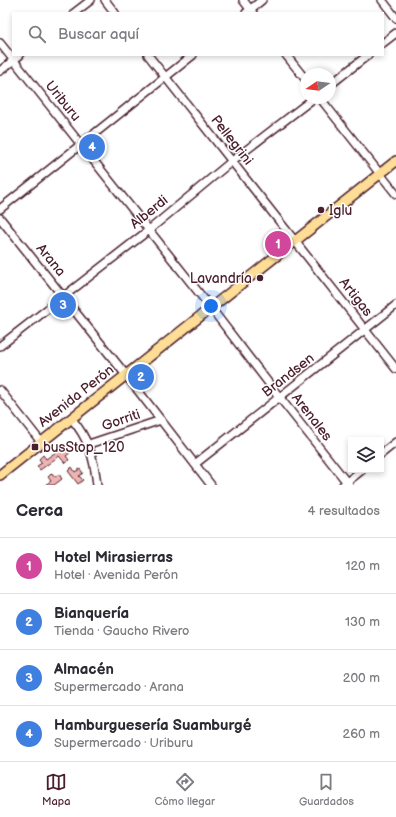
<!DOCTYPE html>
<html lang="es">
<head>
<meta charset="utf-8">
<style>
  :root { --surface:#fff; --page:#f7f7f7; --text:#2b2b33; --muted:#7c7c81; --line:#e1e1e2; --accent:#4a1f2b }
  body { margin:0; font-family:"Balsamiq Sans",sans-serif; background:var(--page); color:var(--text) }
  .controls { position:absolute; right:12px; bottom:12px; display:grid; overflow:hidden; border-radius:0px; box-shadow:0 2px 6px #0003 }
  .controls button { width:36px; height:36px; display:grid; place-items:center; padding:0; border:0; border-bottom:1px solid var(--line); background:var(--surface); color:var(--text); font:20px sans-serif }
  .compass { position:absolute; left:300px; top:68px; width:36px; height:36px; border-radius:50%; background:var(--surface); box-shadow:0 2px 6px #0003; rotate:257deg }
  .you { position:absolute; left:211px; top:306px; width:14px; height:14px; margin:-10px; border:3px solid #fff; border-radius:50%; background:#1a73e8; box-shadow:0 0 0 6px #1a73e833 }
  .badge { display:grid; place-items:center; width:26px; height:26px; border-radius:50%; background:var(--accent); color:#fff; font-size:13px; font-weight:700 }
  .pin { position:absolute; translate:-50% -50%; border:2px solid #fff; box-shadow:0 1px 4px #0006 }
  .list { margin:0; padding:0; list-style:none }
  h2 { display:flex; justify-content:space-between; align-items:center; height:52px; margin:0; padding:0 16px; font-size:17px }
  h2 small { font-size:13px; font-weight:400; color:var(--muted) }
  .list li { display:grid; grid-template-columns:26px 1fr auto; gap:12px; align-items:center; box-sizing:border-box; height:56px; padding:0 16px; border-top:1px solid var(--line) }
  .list b { display:block; font-size:15px; white-space:nowrap }
  .list p { margin:0; font-size:13px; white-space:nowrap; color:var(--muted) }
  .list em { font-size:13px; font-style:normal; color:var(--muted) }
  .icon { flex:none; width:22px; height:22px; fill:none; stroke:currentColor; stroke-width:2; stroke-linecap:round; stroke-linejoin:round }
  .map { position:relative; flex:none; width:396px; height:485px; overflow:hidden }
  .search { position:absolute; background:var(--surface); box-shadow:0 2px 6px #0003; left:12px; right:12px; top:12px; height:44px; display:flex; align-items:center; gap:10px; box-sizing:border-box; padding:0 14px; border-radius:0px; color:var(--muted); font-size:15px }
  .sheet { height:276px; background:var(--surface) }
  nav { display:flex; justify-content:space-around; align-items:center; box-sizing:border-box; height:56px; border-top:1px solid var(--line); background:var(--surface); font-size:11px; color:var(--muted) }
  nav a { display:grid; justify-items:center; gap:2px }
  nav .on { color:var(--accent) }
  .map>svg:first-child { display:block }
  .building { fill:#efb3b2; stroke:#4a1f2b }
  .lines { fill:none; stroke-linecap:round; stroke-linejoin:round }
  .minor-casing { stroke:#4a1f2b; stroke-width:10 }
  .major-casing { stroke:#4a1f2b; stroke-width:12 }
  .minor { stroke:#fff; stroke-width:7 }
  .major { stroke:#fedd96; stroke-width:9 }
  .poi-dot { fill:#4a1f2b; stroke:#fff; stroke-width:1.5 }
  .labels { text-anchor:middle; dominant-baseline:central; stroke-width:3; stroke-linejoin:round; paint-order:stroke }
  .street-label { font-size:14px; fill:#4a1f2b; stroke:#fff }
  .poi-label { font-size:14px; fill:#4a1f2b; stroke:#fff; text-anchor:start }
</style>
</head>
<body>
<div class="map">
<svg width="396" height="485" viewBox="0 0 396 485">
  <rect width="100%" height="100%" fill="#fff"/>
  <filter id="ink" filterUnits="userSpaceOnUse"><feTurbulence type="fractalNoise" baseFrequency=".025" numOctaves="2"/><feDisplacementMap in="SourceGraphic" scale="8" xChannelSelector="R" yChannelSelector="G"/><feConvolveMatrix kernelMatrix="1 2 1 2 8 2 1 2 1" color-interpolation-filters="sRGB"/></filter>
  <g filter="url(#ink)">
    <g class="building">
      <polygon points="59,447 62,451 66,448 70,453 66,456 69,460 65,463 59,456 40,470 37,466 42,463 39,459 43,455 46,459 56,452 55,450"/>
      <polygon points="72,467 75,472 80,469 83,473 79,476 83,480 78,484 68,471"/>
      <polygon points="52,473 55,477 59,474 62,479 54,485 45,485 51,481 48,477"/>
    </g>
    <g class="lines">
      <defs>
        <g id="minor">
          <polyline points="105,0 115,13"/>
          <polyline points="243,0 253,13"/>
          <polyline points="382,0 396,18"/>
          <polyline points="74,13 91,0"/>
          <polyline points="246,13 262,0"/>
          <polyline points="0,43 211,308 280,398 349,485"/>
          <polyline points="383,43 396,33"/>
          <polyline points="148,55 396,369"/>
          <polyline points="286,55 306,80"/>
          <polyline points="0,71 20,55"/>
          <polyline points="330,85 368,55"/>
          <polyline points="320,98 396,194"/>
          <polyline points="0,209 193,55"/>
          <polyline points="0,218 126,375 211,485"/>
          <polyline points="0,346 149,230 232,161 314,98"/>
          <polyline points="0,390 41,442"/>
          <path d="M71,418C89,439 94,458 97,485"/>
          <polyline points="89,444 161,420"/>
          <polyline points="381,454 396,442"/>
          <polyline points="195,464 396,305"/>
          <polyline points="343,485 362,470"/>
        </g>
        <polyline id="major" points="0,475 396,161"/>
      </defs>
      <use href="#minor" class="minor-casing"/>
      <use href="#major" class="major-casing"/>
      <use href="#minor" class="minor"/>
      <use href="#major" class="major"/>
    </g>
  </g>
  <g class="poi-dot">
    <circle cx="321" cy="210" r="4"/>
    <circle cx="260" cy="278" r="4"/>
    <rect x="31" y="443" width="8" height="8" rx="2"/>
  </g>
  <g class="labels">
    <g class="street-label">
      <text transform="translate(63 101) rotate(51)">Uriburu</text>
      <text transform="translate(232 140) rotate(52)">Pellegrini</text>
      <text transform="translate(149 212) rotate(-39)">Alberdi</text>
      <text transform="translate(51 260) rotate(51)">Arana</text>
      <text transform="translate(356 297) rotate(52)">Artigas</text>
      <text transform="translate(288 375) rotate(-38)">Brandsen</text>
      <text transform="translate(76 396) rotate(-38)">Avenida Perón</text>
      <text transform="translate(312 417) rotate(52)">Arenales</text>
      <text transform="translate(121 420) rotate(-19)">Gorriti</text>
    </g>
    <g class="poi-label">
      <text x="329" y="210">Iglu</text>
      <text x="252" y="278" text-anchor="end">Lavandría</text>
      <text x="43" y="447">busStop_120</text>
    </g>
  </g>
</svg>
<div class="controls">
<button><svg class="icon" aria-label="layers" viewBox="0 0 24 24"><path d="M12 4l9 5-9 5-9-5zM3 14l9 5 9-5"/></svg></button>
</div>
<svg class="compass" viewBox="-18 -18 36 36"><path d="M0-13l5 13h-10z" fill="#e53935"/><path d="M0 13l5-13h-10z" fill="#7c7c81"/></svg>
<div class="you"></div>
<div class="pin badge" style="left:278px;top:244px;background:#d1479c">1</div>
<div class="pin badge" style="left:141px;top:377px;background:#3f7fe0">2</div>
<div class="pin badge" style="left:63px;top:305px;background:#3f7fe0">3</div>
<div class="pin badge" style="left:92px;top:147px;background:#3f7fe0">4</div>
<div class="search"><svg class="icon" aria-label="search" viewBox="0 0 24 24"><circle cx="10" cy="10" r="6"/><path d="M15 15l6 6"/></svg>Buscar aquí</div>
</div>
<section class="sheet">
<h2>Cerca<small>4 resultados</small></h2>
<ul class="list">
<li><span class="badge" style="background:#d1479c">1</span><div><b>Hotel Mirasierras</b><p>Hotel · Avenida Perón</p></div><em>120 m</em></li>
<li><span class="badge" style="background:#3f7fe0">2</span><div><b>Bianquería</b><p>Tienda · Gaucho Rivero</p></div><em>130 m</em></li>
<li><span class="badge" style="background:#3f7fe0">3</span><div><b>Almacén</b><p>Supermercado · Arana</p></div><em>200 m</em></li>
<li><span class="badge" style="background:#3f7fe0">4</span><div><b>Hamburguesería Suamburgé</b><p>Supermercado · Uriburu</p></div><em>260 m</em></li>
</ul>
</section>
<nav>
<a class="on"><svg class="icon" aria-label="map" viewBox="0 0 24 24"><path d="M3 6l6-2 6 2 6-2v14l-6 2-6-2-6 2zM9 4v14M15 6v14"/></svg>Mapa</a>
<a><svg class="icon" aria-label="directions" viewBox="0 0 24 24"><path d="M12 3l9 9-9 9-9-9zM9 14v-3h6M13 9l2 2-2 2"/></svg>Cómo llegar</a>
<a><svg class="icon" aria-label="saved" viewBox="0 0 24 24"><path d="M7 4h10v16l-5-4-5 4z"/></svg>Guardados</a>
</nav>
</body>
</html>
